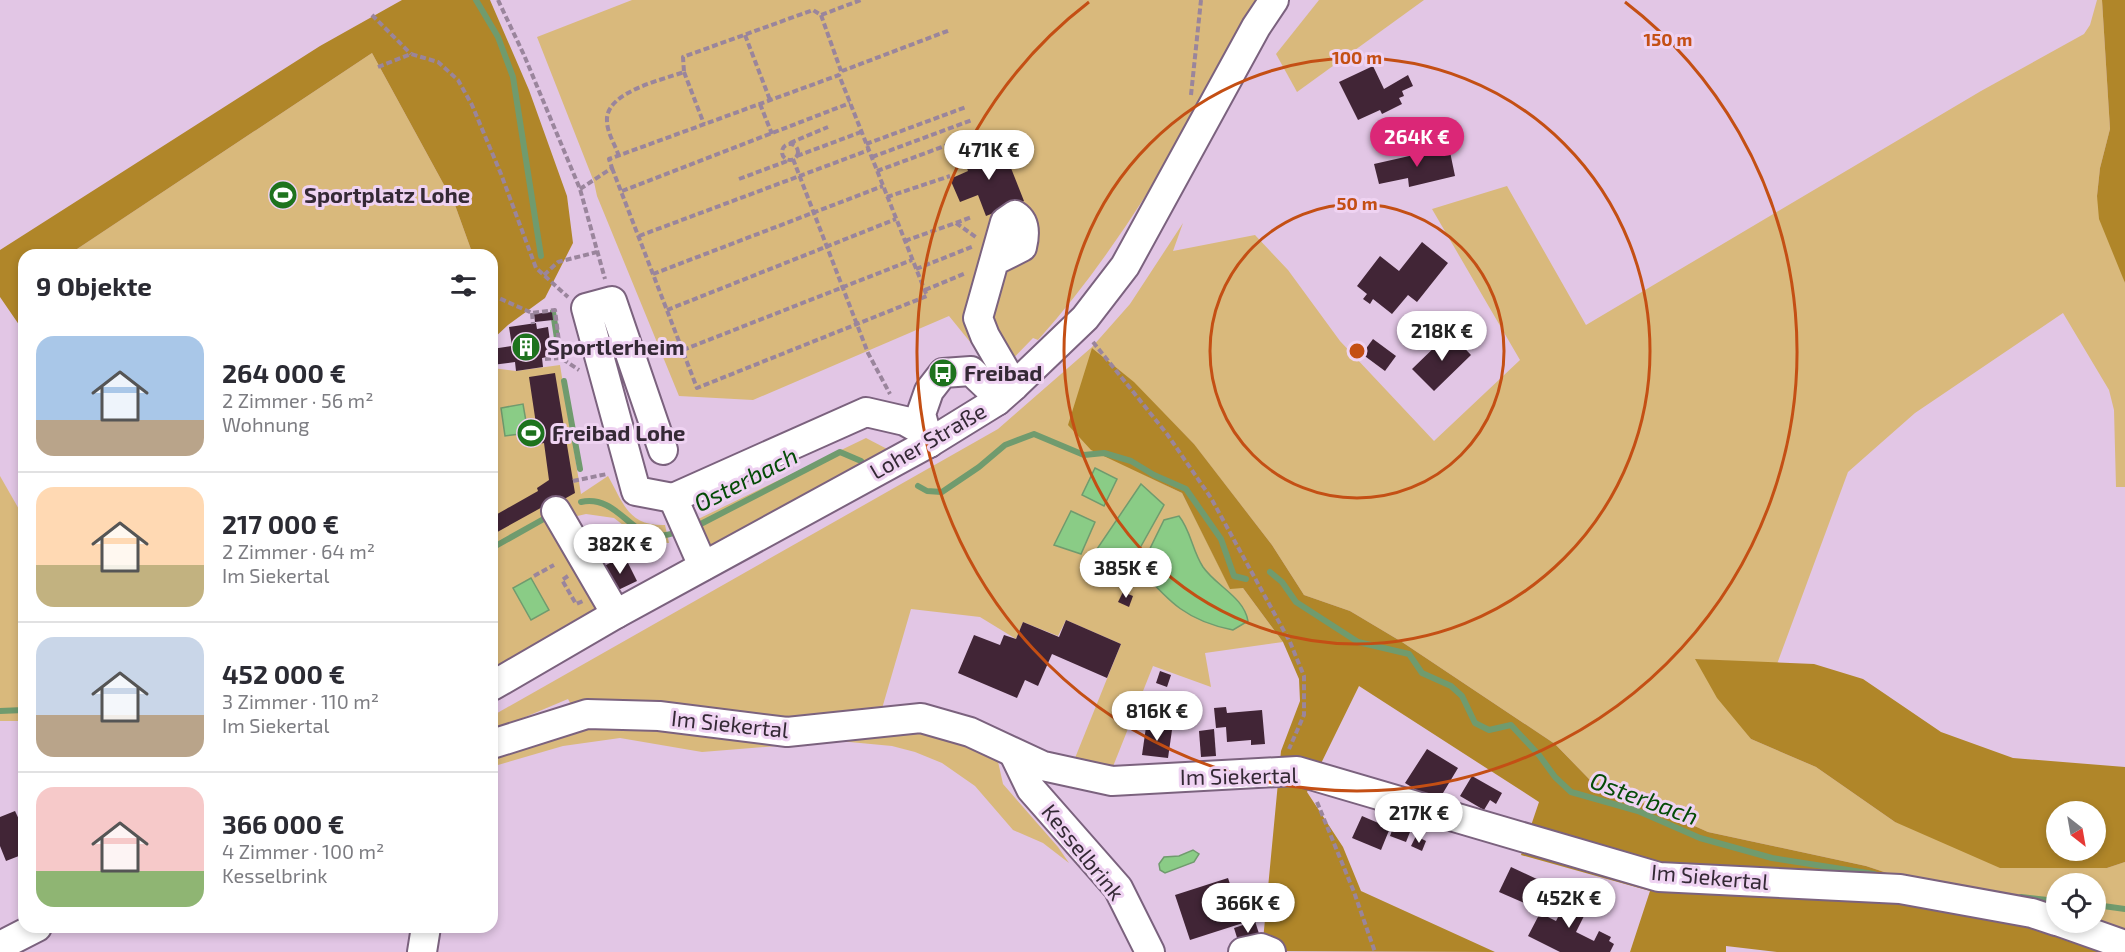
<!DOCTYPE html>
<html lang="de">
<meta charset="utf-8">
<style>
:root{--surface:#fff;--page:#f7f7f7;--text:#2b2b33;--muted:#7c7c81;--line:#e1e1e2;--accent:#db2777}
body{margin:0;font-family:"Exo 2",sans-serif;background:var(--page);color:var(--text);height:100vh;display:flex;flex-direction:column;font-size:22px;white-space:nowrap}
*{box-sizing:border-box;margin:0}
p{font-size:20px;color:var(--muted)}
.icon{flex:none;width:33px;height:33px;fill:none;stroke:currentColor;stroke-width:2;stroke-linecap:round;stroke-linejoin:round}
.map{position:relative;flex:1;overflow:hidden}
.details{position:absolute;left:18px;top:249px;width:480px;height:684px;display:flex;flex-direction:column;background:var(--surface);border-radius:18px;box-shadow:0 3px 9px #0003}
.details>*{flex:none}
.needle{width:39px;rotate:149deg}
.fabs{position:absolute;left:2046px;top:801px;display:grid;gap:12px}
.fabs a{display:grid;place-items:center;width:60px;height:60px;border-radius:50%;background:var(--surface);box-shadow:0 3px 9px #0003;font-size:30px}
.price{position:absolute;translate:-50% -51px;padding:0 14px;border-radius:21px;background:#fff;color:#222;font-size:20px;line-height:39px;filter:drop-shadow(0 2px 3px #0008)}
.price::after{content:'';position:absolute;left:50%;top:36px;width:18px;height:14px;margin-left:-9px;background:inherit;clip-path:polygon(0 0,100% 0,50% 100%)}
.price.active{background:var(--accent);color:#fff}
ul{padding:0;list-style:none}
li{display:flex;align-items:center;gap:18px;height:150px;padding:0 18px}
li+li{border-top:2px solid var(--line)}
li span{display:grid;place-items:center;flex:none;width:168px;height:120px;border-radius:18px;color:#555}
li>.icon{margin-inline-start:auto}
span .icon{width:72px;height:72px;fill:#fffc;stroke-width:1}
li b{font-size:26px}
h2{display:flex;justify-content:space-between;align-items:center;height:72px;padding:0 18px;font-size:26px}
.map>svg:first-child{display:block}
</style>
<div class="map">
<svg width="2125" height="952" viewBox="0 0 2125 952">
<rect width="100%" height="100%" fill="#e2c6e5"/>
<g fill="#d9b97c">
<path d="M632,0h631c-70,116 -134,239 -225,340l-5,-2 -36,37 -48,-59 -196,84 -74,-4 -82,-200 -3,-14 -57,-145z"/>
<polygon points="1319,0 1424,0 1297,92 1276,54"/>
<polygon points="2097,0 2102,0 2110,129 2100,168 2097,196 2125,283 2125,487 2116,487 2114,410 2109,390 2063,313 1915,413 1848,472 1777,664 1696,659 1751,739 1816,767 1895,822 2107,868 2125,862 2125,946 2096,922 2096,884 2056,884 2056,921 1983,905 1866,866 1708,832 1589,779 1555,744 1402,642 1350,611 1304,595 1272,545 1193,443 1132,381 1092,348 1141,473 1182,493 1230,588 1243,588 1283,642 1205,653 1211,687 1153,666 1112,769 1073,763 1121,644 1066,620 1058,636 1023,622 1016,639 980,617 911,609 881,712 921,725 997,757 1003,784 1058,847 1069,863 1043,843 1013,830 975,786 942,763 915,752 892,746 839,741 702,752 620,738 563,746 498,765 492,771 492,755 581,723 568,699 492,731 492,716 998,429 1092,347 1130,304 1183,223 1173,251 1255,235 1288,270 1340,341 1434,441 1520,360 1432,209 1507,186 1586,325 1981,91 2084,34 2090,25"/>
<polygon points="372,53 455,205 473,255 68,255"/>
<path d="M560,365l21,129 27,-18c16,28 20,50 57,49l4,18 -24,-1 -31,-24 -28,-4 -13,3 43,79 -124,73v-301l24,3z"/>
<polygon points="866,438 891,451 709,552 694,521"/>
<polygon points="0,476 24,518 24,721 0,721"/>
</g>
<g fill="#b08629" fill-rule="evenodd">
<polygon points="402,0 490,0 529,90 567,196 573,243 545,298 508,325 492,340 492,255 473,255 455,205 372,53 68,255 24,255 24,285 19,288 24,295 24,332 0,297 0,250 320,46"/>
<polygon points="2102,0 2125,0 2125,283 2099,219 2097,196 2100,168 2110,129"/>
<polygon points="1092,348 1134,382 1194,444 1272,545 1304,595 1350,611 1402,642 1555,744 1589,779 1708,832 1866,866 2125,952 1777,952 1726,946 1726,952 1630,952 1650,891 1521,855 1539,802 1359,686 1307,792 1343,847 1361,891 1495,952 1262,951 1281,751 1300,701 1299,679 1283,642 1243,588 1230,589 1182,493 1091,450 1068,425"/>
<path d="M1695,659l119,5 49,15 78,53 72,26 112,9v95l-18,6h-107l-105,-46 -79,-55 -65,-28 -34,-41zM2056,812h40v38h-40z"/>
</g>
<g fill="#8acc86" stroke="#709b6e" stroke-width="1.5">
<polygon points="523,404 528,433 505,436 501,408"/>
<polygon points="1095,468 1117,479 1104,506 1082,495"/>
<polygon points="1141,484 1164,505 1130,566 1120,571 1096,562 1097,549"/>
<polygon points="1071,511 1095,522 1081,554 1054,545"/>
<path d="M1179,516c12,15 13,34 24,51 13,19 41,30 45,54l-15,9c-46,-9 -64,-28 -93,-61l24,-49z"/>
<polygon points="531,578 549,610 531,620 513,588"/>
<polygon points="1193,850 1199,854 1194,862 1165,873 1160,870 1159,864 1164,857 1179,856"/>
</g>
<g fill="none" stroke-linecap="round" stroke-linejoin="round">
<g stroke="#709b6e" stroke-width="6">
<polyline points="476,0 498,37 513,77 541,256"/>
<polyline points="553,312 558,345"/>
<polyline points="564,381 580,469"/>
<polyline points="918,486 927,491 942,492 979,467 1005,445 1034,434 1084,455 1104,453 1131,461 1154,475 1186,489 1221,539 1234,576 1246,579"/>
<path d="M581,502c33,-7 48,29 71,33 10,2 19,-1 28,-4"/>
<polyline points="693,528 840,452 861,461"/>
<polyline points="492,548 549,516"/>
<polyline points="1270,572 1282,582 1296,602 1358,642 1409,654 1422,673 1451,686 1462,696 1475,723 1489,730 1511,725 1539,755 1555,777 1571,792 1638,811 1700,838 1772,858 1874,874"/>
<polyline points="0,711 24,710"/>
<polyline points="2021,897 2056,901"/>
<polyline points="2096,905 2125,909"/>
</g>
</g>
<g fill="#412536">
<polygon points="1373,66 1384,89 1408,75 1413,86 1402,91 1404,96 1399,98 1402,104 1382,114 1380,110 1358,120 1339,82"/>
<polygon points="1001,143 1024,201 986,216 978,195 960,202 950,179 968,171 963,158"/>
<polygon points="1449,147 1455,176 1409,187 1408,178 1379,184 1374,164"/>
<polygon points="1422,242 1448,263 1417,302 1408,295 1392,314 1373,299 1370,304 1363,299 1367,294 1357,286 1380,256 1399,271"/>
<polygon points="552,312 553,320 535,322 534,314"/>
<polygon points="536,323 537,329 548,327 552,356 542,358 543,367 516,371 515,362 492,365 492,349 512,346 509,327"/>
<polygon points="1452,335 1471,355 1434,391 1412,369 1443,339 1445,342"/>
<polygon points="1373,339 1396,356 1385,371 1362,354"/>
<polygon points="555,373 575,493 548,508 546,505 492,535 492,517 538,491 537,488 549,480 544,443 539,444 529,377"/>
<polygon points="618,559 622,566 628,563 637,581 616,591 604,566"/>
<polygon points="1123,592 1133,596 1129,607 1118,602"/>
<polygon points="1066,620 1121,644 1107,678 1052,654 1038,686 1025,680 1017,698 958,673 974,635 1000,645 1004,635 1016,639 1023,622 1059,637"/>
<polygon points="1160,671 1171,675 1167,687 1156,683"/>
<polygon points="1226,707 1227,713 1262,710 1265,744 1251,745 1251,740 1227,742 1226,727 1216,728 1214,708"/>
<polygon points="1146,727 1172,730 1168,758 1142,755"/>
<polygon points="1214,729 1216,756 1201,757 1199,731"/>
<polygon points="1427,749 1458,768 1443,793 1455,800 1449,810 1405,783"/>
<polygon points="1472,776 1502,793 1496,804 1490,800 1484,810 1460,796"/>
<polygon points="15,811 24,830 24,854 6,861 0,846 0,817"/>
<polygon points="1362,816 1390,828 1381,850 1352,838"/>
<polygon points="1394,825 1410,832 1406,842 1390,836"/>
<polygon points="1416,836 1426,841 1422,851 1411,846"/>
<polygon points="1511,867 1541,881 1529,905 1499,892"/>
<polygon points="1228,878 1243,923 1190,940 1175,895"/>
<polygon points="1572,890 1592,900 1576,932 1594,941 1599,931 1611,937 1609,941 1614,944 1610,952 1560,952 1528,936 1540,913 1556,921"/>
<polygon points="1255,921 1261,940 1240,947 1234,928"/>
</g>
<g fill="none" stroke-linecap="round" stroke-linejoin="round">
<g stroke="#7b627e" stroke-width="32">
<g id="minor">
<path d="M994,261l11,-39 10,-7c11,7 10,20 7,32l-28,14 -16,57 7,18 29,50"/>
<polyline points="929,443 921,414 929,391 943,373 971,371 990,389 997,401"/>
<polyline points="663,450 612,301 586,308 636,491 673,498"/>
<polyline points="556,511 616,614"/>
<polyline points="703,566 673,498 866,412 905,421 921,430 929,443"/>
<polyline points="492,686 616,614 929,443 997,401 1014,386 1085,318 1125,266 1256,27 1274,0"/>
<polyline points="492,744 587,714 659,716 787,732 921,718 970,732 1043,766 1112,781 1297,771 1659,877 1900,889 2032,913 2056,921"/>
<polyline points="1014,754 1031,789 1118,888 1150,952"/>
<polyline points="2060,922 2125,945"/>
<polyline points="0,946 37,927"/>
<polyline points="422,952 426,927"/>
<polyline points="1243,952 1261,948 1271,952"/>
</g>
</g>
<g stroke="#9a859c" stroke-width="4" stroke-dasharray="6 3" stroke-linecap="butt">
<polyline points="498,0 524,55 580,189 605,279"/>
<polyline points="372,15 411,54"/>
<polyline points="821,15 841,71"/>
<polyline points="745,35 770,100"/>
<polyline points="378,67 411,54 438,62 458,80 472,105 501,174 536,268 568,297"/>
<polyline points="684,72 704,124"/>
<polyline points="1191,95 1201,0"/>
<polyline points="760,104 772,134"/>
<polyline points="790,143 828,127"/>
<circle cx="790" cy="152" r="8"/>
<polyline points="866,144 966,107"/>
<path d="M619,156c-4,-11 -12,-24 -12,-35 -2,-29 55,-41 77,-49l-1,-15 130,-47 8,5 40,-15"/>
<polyline points="797,156 861,132"/>
<polyline points="872,157 972,120"/>
<polyline points="793,159 868,353 890,394"/>
<polyline points="612,168 697,388 927,296 839,75"/>
<polyline points="877,171 977,134"/>
<polyline points="739,179 790,160"/>
<polyline points="580,189 612,168 609,159 839,75 842,71 950,30"/>
<polyline points="622,191 850,103"/>
<polyline points="887,197 950,176"/>
<polyline points="956,223 977,238"/>
<polyline points="639,236 869,150"/>
<polyline points="905,241 972,217"/>
<polyline points="916,269 974,246"/>
<polyline points="653,274 883,186"/>
<polyline points="544,275 558,262 597,252"/>
<polyline points="925,290 966,273"/>
<polyline points="492,295 532,313 555,310 561,358"/>
<polyline points="667,310 896,219"/>
<polyline points="532,313 533,324"/>
<polyline points="1093,342 1167,434 1211,498 1290,642 1304,676 1304,715 1289,749"/>
<polyline points="683,350 912,260"/>
<polyline points="545,359 561,358 579,370"/>
<polyline points="573,481 607,474"/>
<polyline points="534,576 554,565"/>
<polyline points="568,576 562,580 576,604 583,601"/>
<polyline points="1317,802 1354,892 1375,952"/>
</g>
<use href="#minor" stroke="#fff" stroke-width="28"/>
</g>
<g fill="none" stroke="#c44f14" stroke-width="3">
<circle cx="1357" cy="351" r="147"/>
<circle cx="1357" cy="351" r="293"/>
<path d="M1625 2A440 440 0 1 1 1089 2"/>
</g>
<defs>
<g id="stadium-disc" transform="scale(1.5)"><circle r="9.5" fill="#1e731e" stroke="#efd3f2"/><path d="M0-5a6.5 5 0 1 0 0 10a6.5 5 0 1 0 0-10ZM-3.5-1.8h7v3.6h-7Z" fill="#fff"/></g>
<g id="building-disc" transform="scale(1.5)"><circle r="9.5" fill="#1e731e" stroke="#efd3f2"/><path d="M-4-6H4V6H1V3H-1V6H-4ZM-2.5-4.3h1.7v1.8h-1.7ZM.8-4.3h1.7v1.8H.8ZM-2.5-1h1.7V.8h-1.7ZM.8-1h1.7V.8H.8Z" fill="#fff"/></g>
<g id="bus-disc" transform="scale(1.5)"><circle r="9.5" fill="#1e731e" stroke="#efd3f2"/><path d="M-5-6H5V4H4V6H2V4H-2V6H-4V4H-5ZM-3.5-4V0h7V-4ZM-3.5 1.2v1.5H-2V1.2ZM2 1.2v1.5H3.5V1.2Z" fill="#fff"/></g>
</defs>
<g fill-rule="evenodd">
<use href="#stadium-disc" x="283" y="195"/>
<use href="#building-disc" x="526" y="347"/>
<use href="#bus-disc" x="943" y="373"/>
<use href="#stadium-disc" x="531" y="433"/>
</g>
<g text-anchor="middle" stroke-width="6" stroke-linejoin="round" paint-order="stroke">
<g font-size="22" font-weight="bold" fill="#342935" stroke="#efd3f2" text-anchor="start">
<text x="304" y="203">Sportplatz Lohe</text>
<text x="547" y="355">Sportlerheim</text>
<text x="964" y="381">Freibad</text>
<text x="552" y="441">Freibad Lohe</text>
</g>
<g font-size="22" fill="#342935" stroke="#efd3f2">
<text transform="translate(928 441) rotate(-30)" y="8">Loher Straße</text>
<text transform="translate(730 724) rotate(6)" y="8">Im Siekertal</text>
<text transform="translate(1239 776) rotate(-1)" y="8">Im Siekertal</text>
<text transform="translate(1083 852) rotate(51)" y="8">Kesselbrink</text>
<text transform="translate(1710 877) rotate(5)" y="8">Im Siekertal</text>
</g>
<g font-size="24" font-style="italic" fill="#044b06" stroke="#efd3f2">
<text transform="translate(746 480) rotate(-27)" y="8">Osterbach</text>
<text transform="translate(1644 799) rotate(20)" y="8">Osterbach</text>
</g>
</g>
<circle cx="1357" cy="351" r="9" fill="#c44f14" stroke="#efd3f2" stroke-width="3"/>
<g font-size="18" text-anchor="middle" font-weight="bold" fill="#c44f14" stroke="#efd3f2" stroke-width="6" stroke-linejoin="round" paint-order="stroke">
<text x="1668" y="46">150 m</text>
<text x="1357" y="64">100 m</text>
<text x="1357" y="210">50 m</text>
</g>
</svg>
<div class="fabs">
<a><svg class="needle" viewBox="-14 -14 28 28"><path d="M0-13l5 13h-10z" fill="#e53935"/><path d="M0 13l5-13h-10z" fill="#7c7c81"/></svg></a>
<a><svg class="icon" aria-label="locate" viewBox="0 0 24 24"><circle cx="12" cy="12" r="6"/><path d="M12 2v4M12 18v4M2 12h4M18 12h4"/></svg></a>
</div>
<b class="price active" style="left:1417px;top:168px">264K €</b>
<b class="price" style="left:989px;top:181px">471K €</b>
<b class="price" style="left:1442px;top:362px">218K €</b>
<b class="price" style="left:620px;top:575px">382K €</b>
<b class="price" style="left:1126px;top:599px">385K €</b>
<b class="price" style="left:1157px;top:742px">816K €</b>
<b class="price" style="left:1419px;top:844px">217K €</b>
<b class="price" style="left:1569px;top:929px">452K €</b>
<b class="price" style="left:1248px;top:934px">366K €</b>
<section class="details">
<h2>9 Objekte<svg class="icon" aria-label="filters" viewBox="0 0 24 24"><path d="M4 7h16M4 17h16"/><circle cx="9" cy="7" r="2"/><circle cx="15" cy="17" r="2"/></svg></h2>
<ul>
<li><span style="background:linear-gradient(#a9c7e8 70%,#b9a48a 0)"><svg class="icon" aria-label="home" viewBox="0 0 24 24"><path d="M3 11l9-7 9 7M6 9v11h12V9"/></svg></span><div><b>264 000 €</b><p>2 Zimmer · 56 m²</p><p>Wohnung</p></div></li>
<li><span style="background:linear-gradient(#ffd9b3 65%,#c2b280 0)"><svg class="icon" aria-label="home" viewBox="0 0 24 24"><path d="M3 11l9-7 9 7M6 9v11h12V9"/></svg></span><div><b>217 000 €</b><p>2 Zimmer · 64 m²</p><p>Im Siekertal</p></div></li>
<li><span style="background:linear-gradient(#c9d6e8 65%,#b9a48a 0)"><svg class="icon" aria-label="home" viewBox="0 0 24 24"><path d="M3 11l9-7 9 7M6 9v11h12V9"/></svg></span><div><b>452 000 €</b><p>3 Zimmer · 110 m²</p><p>Im Siekertal</p></div></li>
<li><span style="background:linear-gradient(#f6c9c9 70%,#8fb573 0)"><svg class="icon" aria-label="home" viewBox="0 0 24 24"><path d="M3 11l9-7 9 7M6 9v11h12V9"/></svg></span><div><b>366 000 €</b><p>4 Zimmer · 100 m²</p><p>Kesselbrink</p></div></li>
</ul>
</section>
</div>
